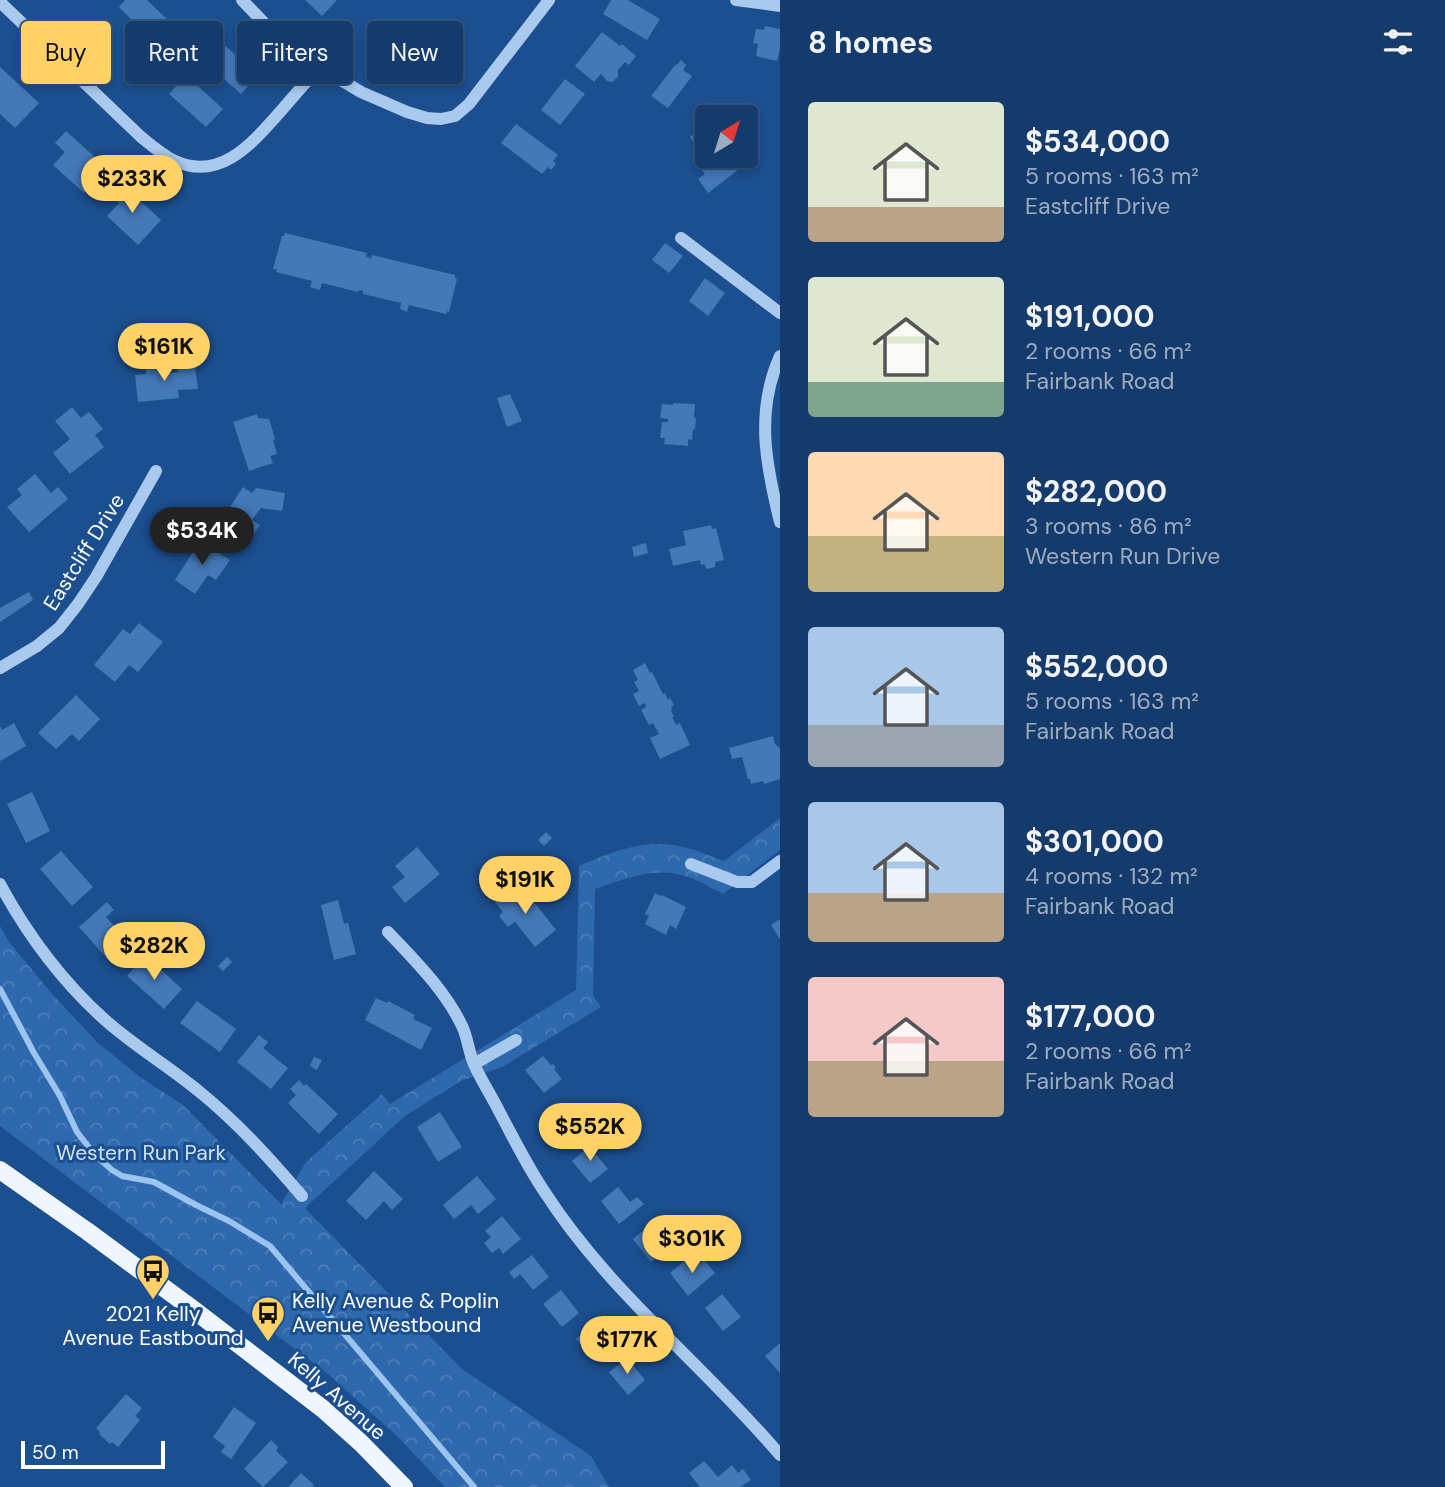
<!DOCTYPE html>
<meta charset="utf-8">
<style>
:root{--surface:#143b6b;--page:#1d4271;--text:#f1f3f6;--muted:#9dadc1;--line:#33557e;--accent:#ffd166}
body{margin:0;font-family:"DM Sans",sans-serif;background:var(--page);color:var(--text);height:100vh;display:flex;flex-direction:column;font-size:26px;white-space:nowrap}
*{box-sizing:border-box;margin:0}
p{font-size:23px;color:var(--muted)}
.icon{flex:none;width:38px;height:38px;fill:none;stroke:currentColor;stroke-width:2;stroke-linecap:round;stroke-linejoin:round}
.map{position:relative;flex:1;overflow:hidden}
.side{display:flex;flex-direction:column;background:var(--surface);width:665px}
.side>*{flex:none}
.guide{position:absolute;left:21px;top:21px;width:653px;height:63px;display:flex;gap:14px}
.needle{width:46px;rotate:38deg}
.buttons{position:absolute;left:695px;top:105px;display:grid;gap:14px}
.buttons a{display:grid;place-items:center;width:63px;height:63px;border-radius:7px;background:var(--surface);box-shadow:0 4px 10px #0003,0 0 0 2px var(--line);font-size:35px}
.scale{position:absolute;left:21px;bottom:18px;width:144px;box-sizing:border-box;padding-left:7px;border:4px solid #fff;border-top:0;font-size:19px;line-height:24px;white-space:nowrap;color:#fff;-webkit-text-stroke:5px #1b4f8f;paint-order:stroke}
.price{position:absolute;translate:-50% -60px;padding:0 16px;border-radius:24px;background:var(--accent);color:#111;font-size:23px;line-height:46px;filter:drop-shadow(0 2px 4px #0008)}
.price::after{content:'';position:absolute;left:50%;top:42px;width:21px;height:16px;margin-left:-10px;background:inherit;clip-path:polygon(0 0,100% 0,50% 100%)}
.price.current{background:#222;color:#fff}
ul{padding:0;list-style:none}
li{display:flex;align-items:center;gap:21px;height:175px;padding:0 28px}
li span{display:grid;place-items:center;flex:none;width:196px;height:140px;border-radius:7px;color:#555}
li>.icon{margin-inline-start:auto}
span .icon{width:84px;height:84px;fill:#fffc;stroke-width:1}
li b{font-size:30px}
h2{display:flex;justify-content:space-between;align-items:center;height:84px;padding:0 28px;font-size:30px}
.pill{padding:0 24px;border-radius:7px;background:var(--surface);box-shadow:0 4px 10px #0003,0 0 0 2px var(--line);font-size:24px;line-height:63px}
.pill.current{background:var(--accent);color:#111}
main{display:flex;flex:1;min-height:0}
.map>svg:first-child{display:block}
</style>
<main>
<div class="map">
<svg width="780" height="1487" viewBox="0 0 780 1487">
<defs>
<pattern id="forest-crowns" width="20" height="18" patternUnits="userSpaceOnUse" patternTransform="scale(1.75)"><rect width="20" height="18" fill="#2e69ad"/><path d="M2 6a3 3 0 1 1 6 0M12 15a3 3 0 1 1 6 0" fill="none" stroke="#4d80b9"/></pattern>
</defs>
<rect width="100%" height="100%" fill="#1b4f8f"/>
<path fill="url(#forest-crowns)" d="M780,818v32l-57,44c-13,-7 -26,-15 -41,-19 -30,-8 -58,4 -87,14l-2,106 8,12 -99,60 -41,14 -56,35 -100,92 157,161 129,87 18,31h-164l-47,-50 -70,-63 -328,-248v-200l9,16 44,53 44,47 43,35 43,28 98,99 25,-42 76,-68 8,10 186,-114 3,-124c35,-15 69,-29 108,-18 13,3 25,9 37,13z"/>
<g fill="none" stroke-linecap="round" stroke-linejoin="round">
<polyline stroke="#9cc4f0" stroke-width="6" points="0,989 34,1053 60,1096 77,1132 95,1155 112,1170 122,1176 154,1182 196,1205 229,1221 270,1246 474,1487"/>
</g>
<g fill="#4478b7">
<polygon points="125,0 147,0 172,24 155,42 147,34 140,41 128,29 134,22 119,7"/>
<polygon points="305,0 337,0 322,16"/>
<polygon points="611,0 628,0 660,19 647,40 603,14"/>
<polygon points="390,23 440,45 437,52 433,50 423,71 377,50"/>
<polygon points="765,26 780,29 780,49 777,61 756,56 758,44 753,43 756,29 764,30"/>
<polygon points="602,32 620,46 622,44 636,56 629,65 625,62 619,69 618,68 618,77 612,82 607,81 601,74 594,82 575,66"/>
<polygon points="220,41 258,75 241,94 203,60"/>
<polygon points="681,60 686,65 683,70 692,76 668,108 651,96 676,64 677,65"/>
<polygon points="0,67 39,103 15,128 0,114"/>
<polygon points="186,75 223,109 206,127 169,94"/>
<polygon points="565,79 585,94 560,125 541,110"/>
<polygon points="516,124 558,155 553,161 556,164 551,170 548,167 542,174 501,143"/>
<polygon points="66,131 107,168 84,193 53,165 65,152 55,143"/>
<polygon points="697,131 703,140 707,137 707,156 735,156 743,166 708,193 698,179 705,174 699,167 705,163 693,147 696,146 690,137"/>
<polygon points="120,182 161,220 138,245 107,216 119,203 109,194"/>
<polygon points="285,233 367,253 366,257 371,258 372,255 455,275 455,278 457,279 449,312 447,311 446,314 409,305 407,312 400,309 401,303 363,294 363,291 359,290 358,292 322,283 320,290 310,287 312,281 276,272 277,269 273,269 282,236 284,236"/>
<polygon points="665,243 683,256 669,273 652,260"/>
<polygon points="705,278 725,293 708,316 689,301"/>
<polygon points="161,363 162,374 178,372 177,369 195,367 198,389 178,390 179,398 138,402 135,375 146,374 146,364"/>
<polygon points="510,394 522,421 507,427 497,398"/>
<polygon points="673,403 695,404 694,418 696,418 695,430 693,429 692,440 688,439 688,446 664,444 665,438 660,438 662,422 668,422 668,419 660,418 662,404 673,405"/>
<polygon points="72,407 81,418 89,412 103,429 95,435 104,447 70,474 53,453 70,439 55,421"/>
<polygon points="257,414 258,418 269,419 275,439 273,440 277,454 270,456 273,463 249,471 233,422"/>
<polygon points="35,474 51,493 58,487 68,499 29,532 7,507 22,495 17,489"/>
<polygon points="243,487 252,493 256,488 285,493 282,511 261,508 252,520 260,525 244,549 215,530"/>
<polygon points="711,525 712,529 716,528 724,560 715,562 715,567 707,569 704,564 701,565 700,560 673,566 669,549 686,545 683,531"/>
<polygon points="200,541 230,560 216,580 208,575 195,594 175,580"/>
<polygon points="646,543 648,553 634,557 632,547"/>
<polygon points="29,592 33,600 0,622 0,608"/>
<polygon points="139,623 163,642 138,672 129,665 115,682 94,665 123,629 130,634"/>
<polygon points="645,663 650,673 652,672 663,694 665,693 668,700 670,698 674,705 671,707 672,710 671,711 674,717 672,717 676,725 680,723 690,745 660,759 650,738 659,734 653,723 649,725 641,710 646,707 645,703 639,706 633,694 639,691 634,682 638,680 633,670"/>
<polygon points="76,695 100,719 79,741 72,734 56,749 38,733"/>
<polygon points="14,723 26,746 0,761 0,726 2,730"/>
<polygon points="773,736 775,744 780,748 780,779 764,784 763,781 751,784 750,779 748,779 742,757 732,759 729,748"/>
<polygon points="32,792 50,831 26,843 7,804"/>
<polygon points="546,832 552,838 544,846 538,840"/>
<polygon points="417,847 440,874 405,903 392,887 405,877 395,866"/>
<polygon points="61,851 93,887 72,906 40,869"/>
<polygon points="515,887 523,897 527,893 556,930 535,947 515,922 508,927 499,916 503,912 495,902"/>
<polygon points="655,893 661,896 662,895 686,907 676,929 670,925 666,935 645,924 649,916 645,914"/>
<polygon points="338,900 344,924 348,923 356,954 334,960 321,905"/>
<polygon points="107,902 114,910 106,917 132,945 112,964 79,927"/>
<polygon points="780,919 780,939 771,925"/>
<polygon points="145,955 182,989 164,1009 127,976"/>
<polygon points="227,957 232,962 223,971 218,966"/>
<polygon points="376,998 387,1003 388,1001 415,1015 413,1019 432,1028 421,1050 365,1020"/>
<polygon points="197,1001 236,1029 220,1052 180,1023"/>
<polygon points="259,1035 268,1042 263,1048 288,1068 271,1089 237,1062"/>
<polygon points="543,1056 551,1065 553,1064 556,1068 554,1069 562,1079 544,1093 525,1070"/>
<polygon points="314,1057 322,1060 317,1070 310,1066"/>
<polygon points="299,1080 304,1086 306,1084 338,1114 319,1134 288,1103 296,1095 290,1089"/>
<polygon points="564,1103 573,1113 575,1111 578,1115 576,1117 583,1125 565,1140 547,1117"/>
<polygon points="440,1112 462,1147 438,1162 417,1127"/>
<polygon points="595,1141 600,1148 594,1152 608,1169 590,1183 572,1161"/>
<polygon points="374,1171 403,1199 392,1210 384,1201 366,1220 346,1201"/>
<polygon points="477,1176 496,1199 478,1214 471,1205 454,1219 443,1205"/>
<polygon points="618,1187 630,1202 637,1197 644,1204 619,1224 601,1201"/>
<polygon points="502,1216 521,1239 503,1254 499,1248 492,1253 484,1243 491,1237 485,1231"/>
<polygon points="651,1224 669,1248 651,1262 633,1239"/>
<polygon points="532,1255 549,1277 533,1290 520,1274 514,1279 509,1272"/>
<polygon points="688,1258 695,1267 704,1260 715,1273 688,1296 670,1273"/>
<polygon points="561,1290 579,1313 562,1327 543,1304"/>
<polygon points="722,1294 741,1317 723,1331 705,1308"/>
<polygon points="594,1324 612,1346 594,1361 576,1339"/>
<polygon points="780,1343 780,1373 765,1356"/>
<polygon points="627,1358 645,1380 628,1395 609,1372"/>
<polygon points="126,1394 142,1408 135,1416 140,1420 118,1447 112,1442 110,1444 99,1434 100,1432 96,1428"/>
<polygon points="234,1407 256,1423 231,1459 221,1452 225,1446 213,1437"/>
<polygon points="271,1440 278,1447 276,1451 288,1462 263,1487 244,1469"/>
<polygon points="704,1461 718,1477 732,1465 738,1473 743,1469 751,1480 740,1487 700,1487 689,1473"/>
<polygon points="301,1473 314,1485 312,1487 288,1487"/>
</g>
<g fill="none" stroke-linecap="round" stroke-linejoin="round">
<g stroke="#a9c9ee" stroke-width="12">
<polyline points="242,0 269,28 319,67 361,92 407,112 427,118 441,119 455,116 469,104 549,0"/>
<polyline points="736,0 780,6"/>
<path d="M0,2l140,134c11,9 22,19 35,25 46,21 78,-19 105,-49 13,-15 26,-30 39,-45"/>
<polyline points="681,238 780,313"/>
<path d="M780,356c-25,56 -14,109 0,166"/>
<polyline points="0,668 37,646 59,628 78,604 96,577 156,471"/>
<polyline points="691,864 737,882 752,882 780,861"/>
<path d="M0,884c27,50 62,97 104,135 30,27 66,48 97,74 38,31 70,67 101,103"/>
<path d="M388,932c28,30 58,59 75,96 5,12 6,25 11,36 7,16 17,31 25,47 15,28 29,57 47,83 64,99 159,172 234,261"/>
<polyline points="474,1064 516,1040"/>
</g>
<polyline stroke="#f0f6ff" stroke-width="18" points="0,1170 87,1231 194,1310 323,1409 361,1443 404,1487"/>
</g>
<defs>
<g id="bus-pin" transform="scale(1.75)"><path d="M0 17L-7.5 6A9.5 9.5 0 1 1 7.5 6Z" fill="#ffd166" stroke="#1b4f8f"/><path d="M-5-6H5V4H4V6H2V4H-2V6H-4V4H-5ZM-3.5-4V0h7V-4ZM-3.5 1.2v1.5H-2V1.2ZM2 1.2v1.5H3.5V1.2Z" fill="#111"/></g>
</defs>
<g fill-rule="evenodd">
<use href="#bus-pin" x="153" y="1271"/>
<use href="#bus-pin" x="268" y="1313"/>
</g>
<g text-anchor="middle" stroke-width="6" stroke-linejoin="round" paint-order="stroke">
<g font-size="21" fill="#fff" stroke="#1b4f8f">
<text transform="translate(84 552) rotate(-58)" y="7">Eastcliff Drive</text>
<text transform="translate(337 1396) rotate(41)" y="7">Kelly Avenue</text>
</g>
<g font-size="21" fill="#cfe3fa" stroke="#1b4f8f">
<text x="141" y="1160">Western Run Park</text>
</g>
<g font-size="21" fill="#fff" stroke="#1b4f8f" text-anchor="start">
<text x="292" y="1308">Kelly Avenue &amp; Poplin<tspan x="292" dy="24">Avenue Westbound</tspan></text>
<text x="153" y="1321" text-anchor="middle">2021 Kelly<tspan x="153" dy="24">Avenue Eastbound</tspan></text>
</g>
</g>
</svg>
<div class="buttons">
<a><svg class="needle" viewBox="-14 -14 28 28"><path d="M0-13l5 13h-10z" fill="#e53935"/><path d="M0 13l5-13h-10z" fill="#9dadc1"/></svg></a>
</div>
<div class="scale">50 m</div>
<b class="price" style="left:132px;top:215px">$233K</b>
<b class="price" style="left:164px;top:383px">$161K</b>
<b class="price current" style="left:202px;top:567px">$534K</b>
<b class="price" style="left:525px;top:916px">$191K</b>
<b class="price" style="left:154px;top:982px">$282K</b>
<b class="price" style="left:590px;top:1163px">$552K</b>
<b class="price" style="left:692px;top:1275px">$301K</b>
<b class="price" style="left:627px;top:1376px">$177K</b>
<div class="guide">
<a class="pill current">Buy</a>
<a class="pill">Rent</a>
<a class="pill">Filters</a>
<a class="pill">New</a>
</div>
</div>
<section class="side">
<h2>8 homes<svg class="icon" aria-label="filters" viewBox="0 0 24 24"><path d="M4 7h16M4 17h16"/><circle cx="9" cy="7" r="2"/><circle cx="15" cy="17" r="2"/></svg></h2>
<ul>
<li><span style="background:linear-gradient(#dfe7d0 75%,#b9a48a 0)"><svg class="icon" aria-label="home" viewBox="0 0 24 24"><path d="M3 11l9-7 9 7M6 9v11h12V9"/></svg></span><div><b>$534,000</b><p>5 rooms · 163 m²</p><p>Eastcliff Drive</p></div></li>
<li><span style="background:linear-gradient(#dfe7d0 75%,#7fa58c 0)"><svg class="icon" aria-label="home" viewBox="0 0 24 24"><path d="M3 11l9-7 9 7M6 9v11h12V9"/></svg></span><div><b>$191,000</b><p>2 rooms · 66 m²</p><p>Fairbank Road</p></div></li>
<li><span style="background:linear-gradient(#ffd9b3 60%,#c2b280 0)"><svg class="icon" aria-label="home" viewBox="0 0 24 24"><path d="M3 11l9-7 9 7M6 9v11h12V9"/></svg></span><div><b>$282,000</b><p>3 rooms · 86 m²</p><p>Western Run Drive</p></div></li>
<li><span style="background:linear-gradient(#a9c7e8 70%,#9aa5b1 0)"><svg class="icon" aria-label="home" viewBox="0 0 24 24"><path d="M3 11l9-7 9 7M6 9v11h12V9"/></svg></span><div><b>$552,000</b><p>5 rooms · 163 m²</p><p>Fairbank Road</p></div></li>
<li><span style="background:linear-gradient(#a9c7e8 65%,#b9a48a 0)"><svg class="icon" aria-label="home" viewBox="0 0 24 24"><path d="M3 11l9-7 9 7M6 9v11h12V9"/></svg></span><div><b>$301,000</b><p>4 rooms · 132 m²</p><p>Fairbank Road</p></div></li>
<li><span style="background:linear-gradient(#f6c9c9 60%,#b9a48a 0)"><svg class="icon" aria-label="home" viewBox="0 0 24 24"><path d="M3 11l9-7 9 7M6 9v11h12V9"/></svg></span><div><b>$177,000</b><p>2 rooms · 66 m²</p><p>Fairbank Road</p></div></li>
</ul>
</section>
</main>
